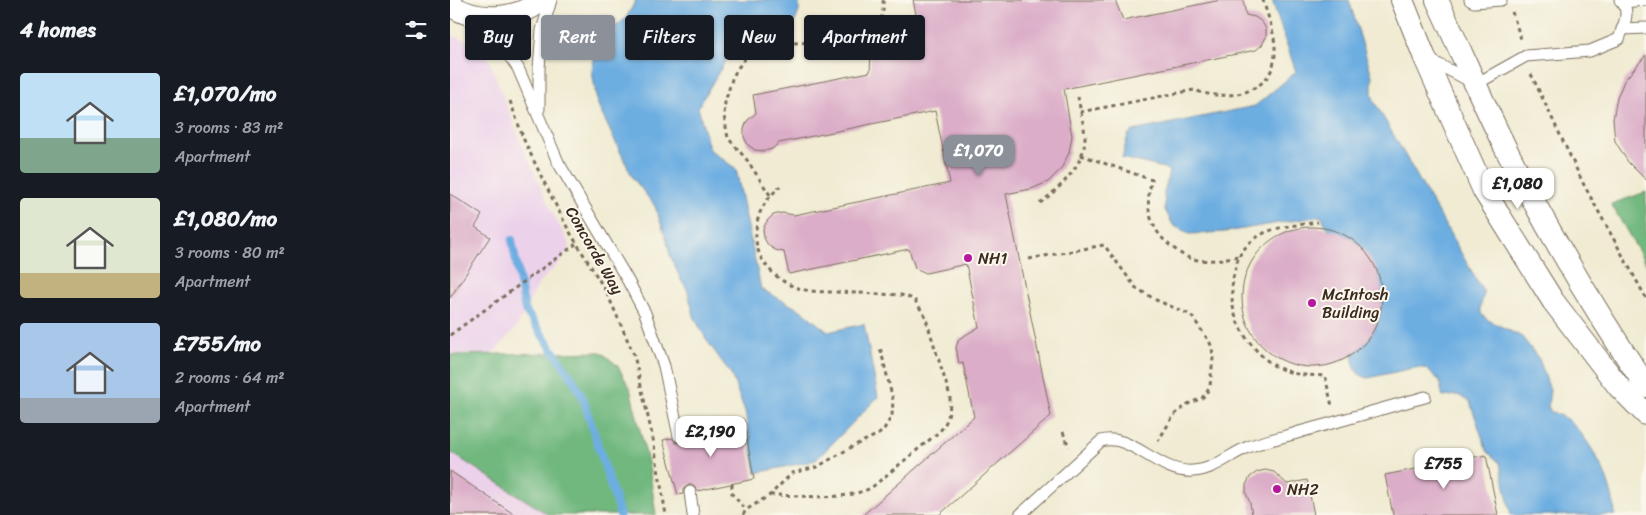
<!DOCTYPE html>
<meta charset="utf-8">
<style>
:root{--surface:#171b24;--page:#242831;--text:#f1f3f6;--muted:#9ea1a6;--accent:#8c9099}
body{margin:0;font-family:Sriracha,sans-serif;background:var(--page);color:var(--text);height:100vh;display:flex;flex-direction:column;font-size:19px;white-space:nowrap}
*{box-sizing:border-box;margin:0}
p{font-size:16px;color:var(--muted)}
.icon{flex:none;width:28px;height:28px;fill:none;stroke:currentColor;stroke-width:2;stroke-linecap:round;stroke-linejoin:round}
.map{position:relative;flex:1;overflow:hidden}
.side{display:flex;flex-direction:column;background:var(--surface);width:450px}
.side>*{flex:none}
.top-card{position:absolute;left:15px;top:15px;width:475px;height:45px;display:flex;gap:10px}
.price{position:absolute;translate:-50% -42px;padding:0 11px;border-radius:10px;background:#fff;color:#222;font-size:16px;line-height:32px;filter:drop-shadow(0 1px 2px #0008)}
.price::after{content:'';position:absolute;left:50%;top:30px;width:15px;height:11px;margin-left:-8px;background:inherit;clip-path:polygon(0 0,100% 0,50% 100%)}
.price.selected{background:var(--accent);color:#fff}
ul{padding:0;list-style:none}
li{display:flex;align-items:center;gap:15px;height:125px;padding:0 20px}
li span{display:grid;place-items:center;flex:none;width:140px;height:100px;border-radius:5px;color:#555}
li>.icon{margin-inline-start:auto}
span .icon{width:60px;height:60px;fill:#fffc;stroke-width:1}
li b{font-size:21px}
h2{display:flex;justify-content:space-between;align-items:center;height:60px;padding:0 20px;font-size:21px}
.tag{padding:0 18px;border-radius:5px;background:var(--surface);box-shadow:0 1px 4px #0004;font-size:18px;line-height:45px}
.tag.selected{background:var(--accent);color:#fff}
main{display:flex;flex:1;min-height:0}
.map>svg:first-child{display:block}
</style>
<main>
<section class="side">
<h2>4 homes<svg class="icon" aria-label="filters" viewBox="0 0 24 24"><path d="M4 7h16M4 17h16"/><circle cx="9" cy="7" r="2"/><circle cx="15" cy="17" r="2"/></svg></h2>
<ul>
<li><span style="background:linear-gradient(#bfe0f5 65%,#7fa58c 0)"><svg class="icon" aria-label="home" viewBox="0 0 24 24"><path d="M3 11l9-7 9 7M6 9v11h12V9"/></svg></span><div><b>£1,070/mo</b><p>3 rooms · 83 m²</p><p>Apartment</p></div></li>
<li><span style="background:linear-gradient(#dfe7d0 75%,#c2b280 0)"><svg class="icon" aria-label="home" viewBox="0 0 24 24"><path d="M3 11l9-7 9 7M6 9v11h12V9"/></svg></span><div><b>£1,080/mo</b><p>3 rooms · 80 m²</p><p>Apartment</p></div></li>
<li><span style="background:linear-gradient(#a9c7e8 75%,#9aa5b1 0)"><svg class="icon" aria-label="home" viewBox="0 0 24 24"><path d="M3 11l9-7 9 7M6 9v11h12V9"/></svg></span><div><b>£755/mo</b><p>2 rooms · 64 m²</p><p>Apartment</p></div></li>
</ul>
</section>
<div class="map">
<svg width="1196" height="515" viewBox="0 0 1196 515">
<rect width="100%" height="100%" fill="#fbf7ec"/>
<filter id="ink" filterUnits="userSpaceOnUse"><feTurbulence type="fractalNoise" baseFrequency=".02" numOctaves="2"/><feDisplacementMap in="SourceGraphic" scale="10" xChannelSelector="R" yChannelSelector="G"/><feConvolveMatrix kernelMatrix="1 2 1 2 8 2 1 2 1" color-interpolation-filters="sRGB"/></filter>
<filter id="wash" filterUnits="userSpaceOnUse"><feTurbulence type="fractalNoise" baseFrequency=".0096" numOctaves="4" result="noise"/><feDisplacementMap in="SourceGraphic" scale="20" xChannelSelector="R" yChannelSelector="G"/><feGaussianBlur stdDeviation="1.12" result="paint"/><feColorMatrix in="noise" values="0 0 0 0 0 0 0 0 0 0 0 0 0 0 0 0 0 1.4 0 .05"/><feComposite in="paint" operator="in"/></filter>
<g filter="url(#wash)">
<rect width="100%" height="100%" fill="#f0ebd2"/>
<g fill="#ecd1ea">
<polygon points="0,35 21,42 35,54 40,62 70,141 99,206 120,245 113,259 89,283 66,328 42,354 0,385"/>
<polygon points="0,448 100,515 0,515"/>
</g>
<g fill="#71b87f" stroke="#56714e">
<polygon points="1196,192 1196,264 1161,204"/>
<polygon points="151,352 167,365 180,388 199,467 206,515 99,515 0,452 0,355"/>
</g>
<g fill="#6daee1" stroke="#546c80">
<polygon points="186,0 349,0 349,11 345,22 292,33 248,107 259,149 286,169 311,289 352,311 378,332 414,324 428,397 366,460 306,473 295,411 281,374 258,342 245,319 237,289 231,280 220,255 217,241 205,206 183,178 151,112 147,102 142,70 145,54 156,35 176,18"/>
<path d="M822,0h77l23,76v17l2,8 110,192 -4,16 2,6 6,5 34,17 17,22 11,31 -2,15 2,6c5,3 12,4 17,8 24,20 47,65 48,96h-104l-11,-52 -13,-12 -17,-49 -12,-7 -15,2 -4,-17 -14,-12h-12l-45,10c-13,-3 -14,-11 -16,-23 5,-5 12,-10 16,-16 24,-33 14,-78 -17,-101 -7,-4 -16,-4 -22,-9 -3,-3 -6,-9 -8,-13l-96,16 -36,2 -16,-9 -8,-15 -1,-17 5,-22 -5,-3 -42,-10 6,-23 5,-4 122,-25 41,-34z"/>
</g>
<g fill="none" stroke-linecap="round" stroke-linejoin="round">
<polyline stroke="#6daee1" stroke-width="8" points="62,240 75,310 124,381 133,398 170,515"/>
</g>
<g id="blocks">
<g fill="#dbadc8">
<polygon points="463,0 665,0 673,20 771,0 793,0 796,15 805,17 812,22 816,29 816,37 812,45 806,50 614,89 622,136 619,153 611,169 598,182 581,189 556,194 601,416 489,515 413,515 524,417 513,363 509,364 506,347 509,339 529,327 516,264 476,273 465,268 459,249 339,274 334,252 325,250 318,245 314,238 313,229 317,221 323,215 332,213 344,215 500,183 485,111 329,143 322,149 314,151 305,150 298,145 294,137 294,129 297,121 306,113 303,95 420,72 421,52 429,42 470,34"/>
<polygon points="1196,55 1196,180 1178,162 1165,141 1163,119 1167,98 1174,81"/>
<polygon points="0,194 32,215 25,227 40,237 0,298"/>
<circle cx="862" cy="297" r="70"/>
<polygon points="294,421 304,479 247,491 243,485 239,485 233,489 233,494 228,495 213,440 222,438 226,443 231,443 236,439 236,434"/>
<polygon points="1036,455 1048,515 943,515 935,475"/>
<polygon points="815,470 824,472 837,484 857,480 864,515 802,515 800,503 796,493 796,485 800,477 807,472"/>
<polygon points="0,471 65,515 0,515"/>
</g>
</g>
</g>
<g filter="url(#ink)">
<use href="#blocks" fill-opacity="0" stroke="#7a6e5d" stroke-width="1"/>
<g fill="none" stroke-linecap="round" stroke-linejoin="round">
<g stroke="#7a6e5d" stroke-width="13">
<g id="lane">
<polyline points="1020,0 1024,2 1051,0"/>
<polyline points="1173,2 1196,0"/>
<polyline points="29,18 47,39 68,68 108,162 177,279 195,313 214,366 229,436"/>
<polyline points="1172,29 1196,28"/>
<path d="M978,59l48,25 50,-28 64,-5 29,-12c4,-12 13,-29 1,-39"/>
<polyline points="89,109 89,68 92,30 101,0"/>
<polyline points="240,492 243,515"/>
<path d="M570,515l81,-74c30,-9 58,33 92,30 21,-1 36,-16 55,-24 18,-7 37,-10 55,-16 41,-11 81,-23 122,-34"/>
</g>
</g>
<g stroke="#7a6e5d" stroke-width="24">
<g id="street">
<polyline points="952,0 975,58 1034,191 1103,301 1169,387 1196,414"/>
<path d="M987,0c24,51 46,104 72,155 41,80 87,157 137,231"/>
<path d="M0,5c28,18 66,16 92,-5"/>
</g>
</g>
<g stroke="#7a6e5d" stroke-width="3" stroke-dasharray="4 4" stroke-linecap="butt">
<polyline points="1062,12 1071,39"/>
<polyline points="1081,74 1134,185 1196,298"/>
<polyline points="60,101 74,140 93,180 118,229 157,293 184,355 203,439 216,515"/>
<path d="M630,112l114,-22c31,12 80,5 81,-37 1,-17 -7,-36 -12,-53"/>
<path d="M631,155l71,25c-9,28 -1,53 24,70 5,4 11,8 17,9 15,4 32,-1 46,-3 -13,37 -9,67 19,96 8,8 17,16 29,19 12,5 25,4 38,5l7,30"/>
<path d="M320,195l-23,-35 -19,-22 -4,-22 1,-14 7,-23 5,-10 8,-10 19,-12 29,-4 61,-2c21,-5 31,-20 29,-41"/>
<path d="M590,203c20,-15 46,-39 45,-67 -1,-12 -5,-26 -7,-39"/>
<path d="M789,256c19,-30 46,-29 79,-34"/>
<polyline points="579,259 654,245 686,288 706,300 741,315 759,341 762,347 763,358 760,386 757,392 752,398 738,404 724,415 708,441"/>
<polyline points="0,335 126,244"/>
<polyline points="613,432 619,447"/>
<polyline points="282,484 282,494 296,510"/>
<path d="M320,495c33,0 71,7 101,-7l68,-56c10,-11 11,-21 11,-36l-25,-80 -11,-17 -13,-4c-22,-1 -43,-2 -65,-3 -12,0 -26,0 -38,-4 -20,-6 -41,-26 -42,-49 -1,-24 7,-36 24,-53"/>
<polyline points="293,515 296,510 320,495 342,473 367,467 405,445 429,434 434,429 442,416 443,400 430,347"/>
</g>
<use href="#lane" stroke="#fff" stroke-width="11"/>
<use href="#street" stroke="#fff" stroke-width="22"/>
</g>
</g>
<g fill="#b5179e" stroke="#fbf7ec" stroke-width="2">
<circle cx="518" cy="258" r="5"/>
<circle cx="862" cy="303" r="5"/>
<circle cx="827" cy="489" r="5"/>
</g>
<g text-anchor="middle" stroke-width="4" stroke-linejoin="round" paint-order="stroke">
<g font-size="16" fill="#3b2a1e" stroke="#fbf7ec">
<text transform="translate(145 250) rotate(60)" y="6">Concorde Way</text>
</g>
<g font-size="16" fill="#3b2a1e" stroke="#fbf7ec" text-anchor="start">
<text x="528" y="264">NH1</text>
<text x="872" y="300">McIntosh<tspan x="872" dy="18">Building</tspan></text>
<text x="837" y="495">NH2</text>
</g>
</g>
</svg>
<b class="price selected" style="left:529px;top:177px">£1,070</b>
<b class="price" style="left:1068px;top:210px">£1,080</b>
<b class="price" style="left:261px;top:458px">£2,190</b>
<b class="price" style="left:994px;top:490px">£755</b>
<div class="top-card">
<a class="tag">Buy</a>
<a class="tag selected">Rent</a>
<a class="tag">Filters</a>
<a class="tag">New</a>
<a class="tag">Apartment</a>
</div>
</div>
</main>
